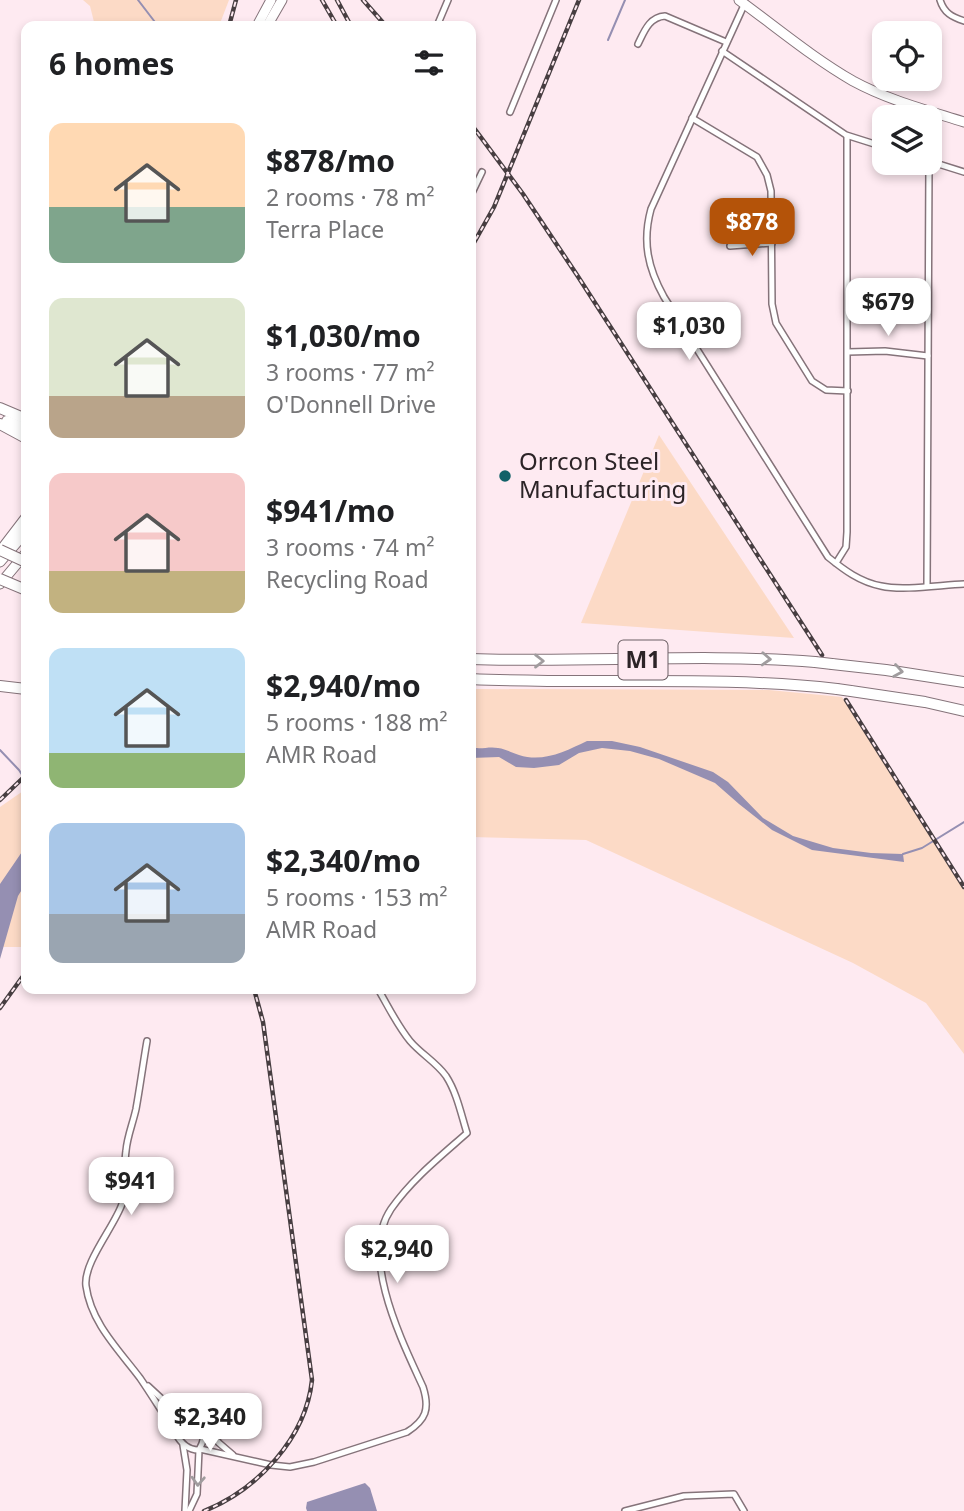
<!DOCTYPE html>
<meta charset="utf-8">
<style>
:root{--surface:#fff;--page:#f6f6f6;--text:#202124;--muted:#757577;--accent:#b45309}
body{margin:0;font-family:"Noto Sans",sans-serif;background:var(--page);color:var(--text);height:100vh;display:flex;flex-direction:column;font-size:26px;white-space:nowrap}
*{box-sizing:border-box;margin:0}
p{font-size:23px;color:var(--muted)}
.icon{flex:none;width:38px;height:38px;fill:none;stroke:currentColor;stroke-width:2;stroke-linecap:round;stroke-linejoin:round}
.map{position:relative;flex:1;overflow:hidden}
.drawer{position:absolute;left:21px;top:21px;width:455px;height:973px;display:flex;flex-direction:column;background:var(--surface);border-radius:14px;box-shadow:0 4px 10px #0003}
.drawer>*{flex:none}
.buttons{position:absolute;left:872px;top:21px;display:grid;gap:14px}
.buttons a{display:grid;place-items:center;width:70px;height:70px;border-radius:14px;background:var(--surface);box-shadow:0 4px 10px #0003;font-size:35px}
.price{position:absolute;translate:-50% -60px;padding:0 16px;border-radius:14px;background:#fff;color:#222;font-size:23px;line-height:46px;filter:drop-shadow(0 2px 4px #0008)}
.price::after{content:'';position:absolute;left:50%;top:42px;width:21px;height:16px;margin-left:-10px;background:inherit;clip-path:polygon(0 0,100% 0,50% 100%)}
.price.on{background:var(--accent);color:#fff}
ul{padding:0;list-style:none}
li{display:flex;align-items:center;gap:21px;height:175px;padding:0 28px}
li span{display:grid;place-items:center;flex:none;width:196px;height:140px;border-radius:14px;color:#555}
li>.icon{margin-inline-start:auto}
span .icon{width:84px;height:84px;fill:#fffc;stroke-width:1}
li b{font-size:30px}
h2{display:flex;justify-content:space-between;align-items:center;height:84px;padding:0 28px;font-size:30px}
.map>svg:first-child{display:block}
</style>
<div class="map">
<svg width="964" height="1511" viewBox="0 0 964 1511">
<rect width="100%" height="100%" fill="#feeaf1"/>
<g fill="#fcdac6">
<polygon points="83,0 229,0 219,26 95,26 90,6"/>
<polygon points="659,435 794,638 581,623"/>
<polygon points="471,689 769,690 842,697 964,890 964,1054 926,1003 853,963 586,840 471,837"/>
<polygon points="26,789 26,947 0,947 0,807"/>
</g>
<g fill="#958fb2">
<path d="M587,741h25l28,6 73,25 15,10 35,36 30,18 40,12 38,5 32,1 1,8 -92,-12 -40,-20 -33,-26 -24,-21 -56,-24 -29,-8 -28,-3 -23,5 -20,12 -25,3 -18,-1 -17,-10 -28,1v-11c9,3 18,-1 27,1 8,1 14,5 21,7 24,8 47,-4 68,-14z"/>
<polygon points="26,846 26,883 18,896 0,959 0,884"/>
<polygon points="365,1483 370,1488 377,1511 307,1511 306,1508 307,1502"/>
</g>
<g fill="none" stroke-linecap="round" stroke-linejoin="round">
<g stroke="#958fb2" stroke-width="2">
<polyline points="138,0 158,26"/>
<polyline points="608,40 625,0"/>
<polyline points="0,750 19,770 26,781"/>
<polyline points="903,854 922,848 964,822"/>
</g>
<g stroke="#85737a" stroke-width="8">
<g id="street">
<path d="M940,0c4,13 12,17 24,21"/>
<path d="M745,3l-94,206c-9,33 -3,59 13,88l164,260c16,13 32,25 53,29 22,5 59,-1 83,-2"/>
<polyline points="437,26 448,0"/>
<path d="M638,44c6,-12 11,-27 27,-28l61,26"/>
<polyline points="722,51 846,135 884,147"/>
<polyline points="510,112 556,0"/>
<polyline points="692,118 757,157 767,175 771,191 772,304 776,323 812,381 826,390 848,391"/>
<polyline points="929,161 964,172"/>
<polyline points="471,195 482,172"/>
<polyline points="730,246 772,243"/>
<polyline points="848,352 885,351 928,356"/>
<polyline points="836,563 846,547 847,532 847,136"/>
<polyline points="927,586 929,163"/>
<path d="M147,1041c-4,23 -7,46 -11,68 -3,14 -9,28 -10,42 -3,18 3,36 -4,53 -8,23 -39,59 -36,82 5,37 33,64 54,92 13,19 25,39 38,58"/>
<polyline points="148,1386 162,1399 183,1410"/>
<path d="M184,1410c22,1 24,24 15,40 -19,1 -36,-29 -15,-40z"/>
<polyline points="205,1427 219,1443 233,1455"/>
<polyline points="183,1445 187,1470 185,1511"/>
<path d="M200,1449l71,16 19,2 24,-5 93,-30c19,-12 23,-23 16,-45 -21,-46 -64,-131 -32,-178 21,-30 50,-53 76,-76 -6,-19 -10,-40 -21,-57 -10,-14 -25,-22 -36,-35 -13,-16 -22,-35 -32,-52"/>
<polyline points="189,1511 197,1494 199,1450"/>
<polyline points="625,1511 684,1496 734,1494 744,1511"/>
</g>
</g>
<g stroke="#85737a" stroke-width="11">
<g id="primary">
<path d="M739,0c37,27 74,58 114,81 35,19 73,29 111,41"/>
<polyline points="257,26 271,0"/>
<polyline points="267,26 282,0"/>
<polyline points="0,562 26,532"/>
<polyline points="0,584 26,553"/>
</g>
</g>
<g stroke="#85737a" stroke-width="12">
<g id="highway">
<polyline points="0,408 26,419"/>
<polyline points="7,421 26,429"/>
<polyline points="0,424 26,438"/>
<polyline points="0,552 26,518"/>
<path d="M471,659c114,4 230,-6 344,3"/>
<polyline points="832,664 886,670 964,682"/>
<path d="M471,679c122,6 245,-4 366,10"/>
<polyline points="0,686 26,689"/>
<polyline points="851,691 925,702 964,711"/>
</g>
</g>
<use href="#street" stroke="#fff" stroke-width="5"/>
<use href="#primary" stroke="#fff" stroke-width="9"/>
<use href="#highway" stroke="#fff" stroke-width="10"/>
<g stroke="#473e41" stroke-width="4.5">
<g id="rail">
<polyline points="322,0 337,26"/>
<polyline points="337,0 351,26"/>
<polyline points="363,0 386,26"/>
<polyline points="229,26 236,0"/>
<polyline points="471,124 523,194 577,275 822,655"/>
<polyline points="471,248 494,207 579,0"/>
<polyline points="846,700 964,887"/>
<polyline points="0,800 26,775"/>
<polyline points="0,1008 26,972"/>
<path d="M204,1511c53,-21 102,-73 108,-131l-49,-358 -9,-33"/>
</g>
</g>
<use href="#rail" stroke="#feeaf1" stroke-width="2" stroke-dasharray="5" stroke-linecap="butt"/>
<g stroke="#85737a" stroke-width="12" stroke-linecap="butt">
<g id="highway-bridge">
<polyline points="0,550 26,562"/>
<polyline points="0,579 26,590"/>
<polyline points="815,662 832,664"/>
<polyline points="837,689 851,691"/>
</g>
</g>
<use href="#highway-bridge" stroke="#fff" stroke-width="10"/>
</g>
<defs><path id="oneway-chevron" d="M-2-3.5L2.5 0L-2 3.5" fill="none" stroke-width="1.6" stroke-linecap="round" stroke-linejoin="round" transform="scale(1.75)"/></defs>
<g stroke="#a09c9e">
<use href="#oneway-chevron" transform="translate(766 659) rotate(3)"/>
<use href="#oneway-chevron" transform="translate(539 661)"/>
<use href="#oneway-chevron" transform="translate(898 671) rotate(9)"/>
<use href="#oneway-chevron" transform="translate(198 1481) rotate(93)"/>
</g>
<circle fill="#116168" stroke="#feeaf1" stroke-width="2.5" cx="505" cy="476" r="7"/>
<g text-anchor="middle" stroke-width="6" stroke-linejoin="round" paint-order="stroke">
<rect fill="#feeaf1" stroke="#6b5f64" stroke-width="2" x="618.5" y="640.5" width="49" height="39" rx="5"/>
<g font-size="23" font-weight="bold" fill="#2c2427">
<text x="643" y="668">M1</text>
</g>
<g font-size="24" fill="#2c2427" stroke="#feeaf1" text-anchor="start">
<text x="519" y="470">Orrcon Steel<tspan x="519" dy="28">Manufacturing</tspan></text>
</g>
</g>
</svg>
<div class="buttons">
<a><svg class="icon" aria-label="locate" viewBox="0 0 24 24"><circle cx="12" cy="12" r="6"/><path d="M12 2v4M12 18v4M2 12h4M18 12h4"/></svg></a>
<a><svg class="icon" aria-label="layers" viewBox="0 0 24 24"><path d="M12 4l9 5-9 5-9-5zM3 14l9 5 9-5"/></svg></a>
</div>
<b class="price on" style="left:752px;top:258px">$878</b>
<b class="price" style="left:888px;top:338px">$679</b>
<b class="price" style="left:689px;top:362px">$1,030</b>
<b class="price" style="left:131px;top:1217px">$941</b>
<b class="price" style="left:397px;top:1285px">$2,940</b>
<b class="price" style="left:210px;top:1453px">$2,340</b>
<section class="drawer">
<h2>6 homes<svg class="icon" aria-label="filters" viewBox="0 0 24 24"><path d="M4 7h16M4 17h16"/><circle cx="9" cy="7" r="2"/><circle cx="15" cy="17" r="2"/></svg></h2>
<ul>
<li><span style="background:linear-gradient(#ffd9b3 60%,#7fa58c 0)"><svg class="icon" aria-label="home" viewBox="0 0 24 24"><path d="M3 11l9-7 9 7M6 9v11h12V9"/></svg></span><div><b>$878/mo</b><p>2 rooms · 78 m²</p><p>Terra Place</p></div></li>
<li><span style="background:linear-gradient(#dfe7d0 70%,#b9a48a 0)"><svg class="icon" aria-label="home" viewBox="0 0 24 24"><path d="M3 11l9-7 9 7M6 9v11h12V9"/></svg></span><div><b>$1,030/mo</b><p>3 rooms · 77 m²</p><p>O'Donnell Drive</p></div></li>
<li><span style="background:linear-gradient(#f6c9c9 70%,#c2b280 0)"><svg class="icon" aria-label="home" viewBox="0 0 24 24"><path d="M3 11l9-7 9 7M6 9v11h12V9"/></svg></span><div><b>$941/mo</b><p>3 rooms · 74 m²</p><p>Recycling Road</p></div></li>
<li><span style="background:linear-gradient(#bfe0f5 75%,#8fb573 0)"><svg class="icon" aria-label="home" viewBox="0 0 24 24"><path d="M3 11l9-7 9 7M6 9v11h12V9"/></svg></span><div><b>$2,940/mo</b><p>5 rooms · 188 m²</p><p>AMR Road</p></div></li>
<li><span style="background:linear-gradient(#a9c7e8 65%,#9aa5b1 0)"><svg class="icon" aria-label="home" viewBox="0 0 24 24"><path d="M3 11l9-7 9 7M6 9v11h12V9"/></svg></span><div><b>$2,340/mo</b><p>5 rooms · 153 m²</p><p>AMR Road</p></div></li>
</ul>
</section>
</div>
